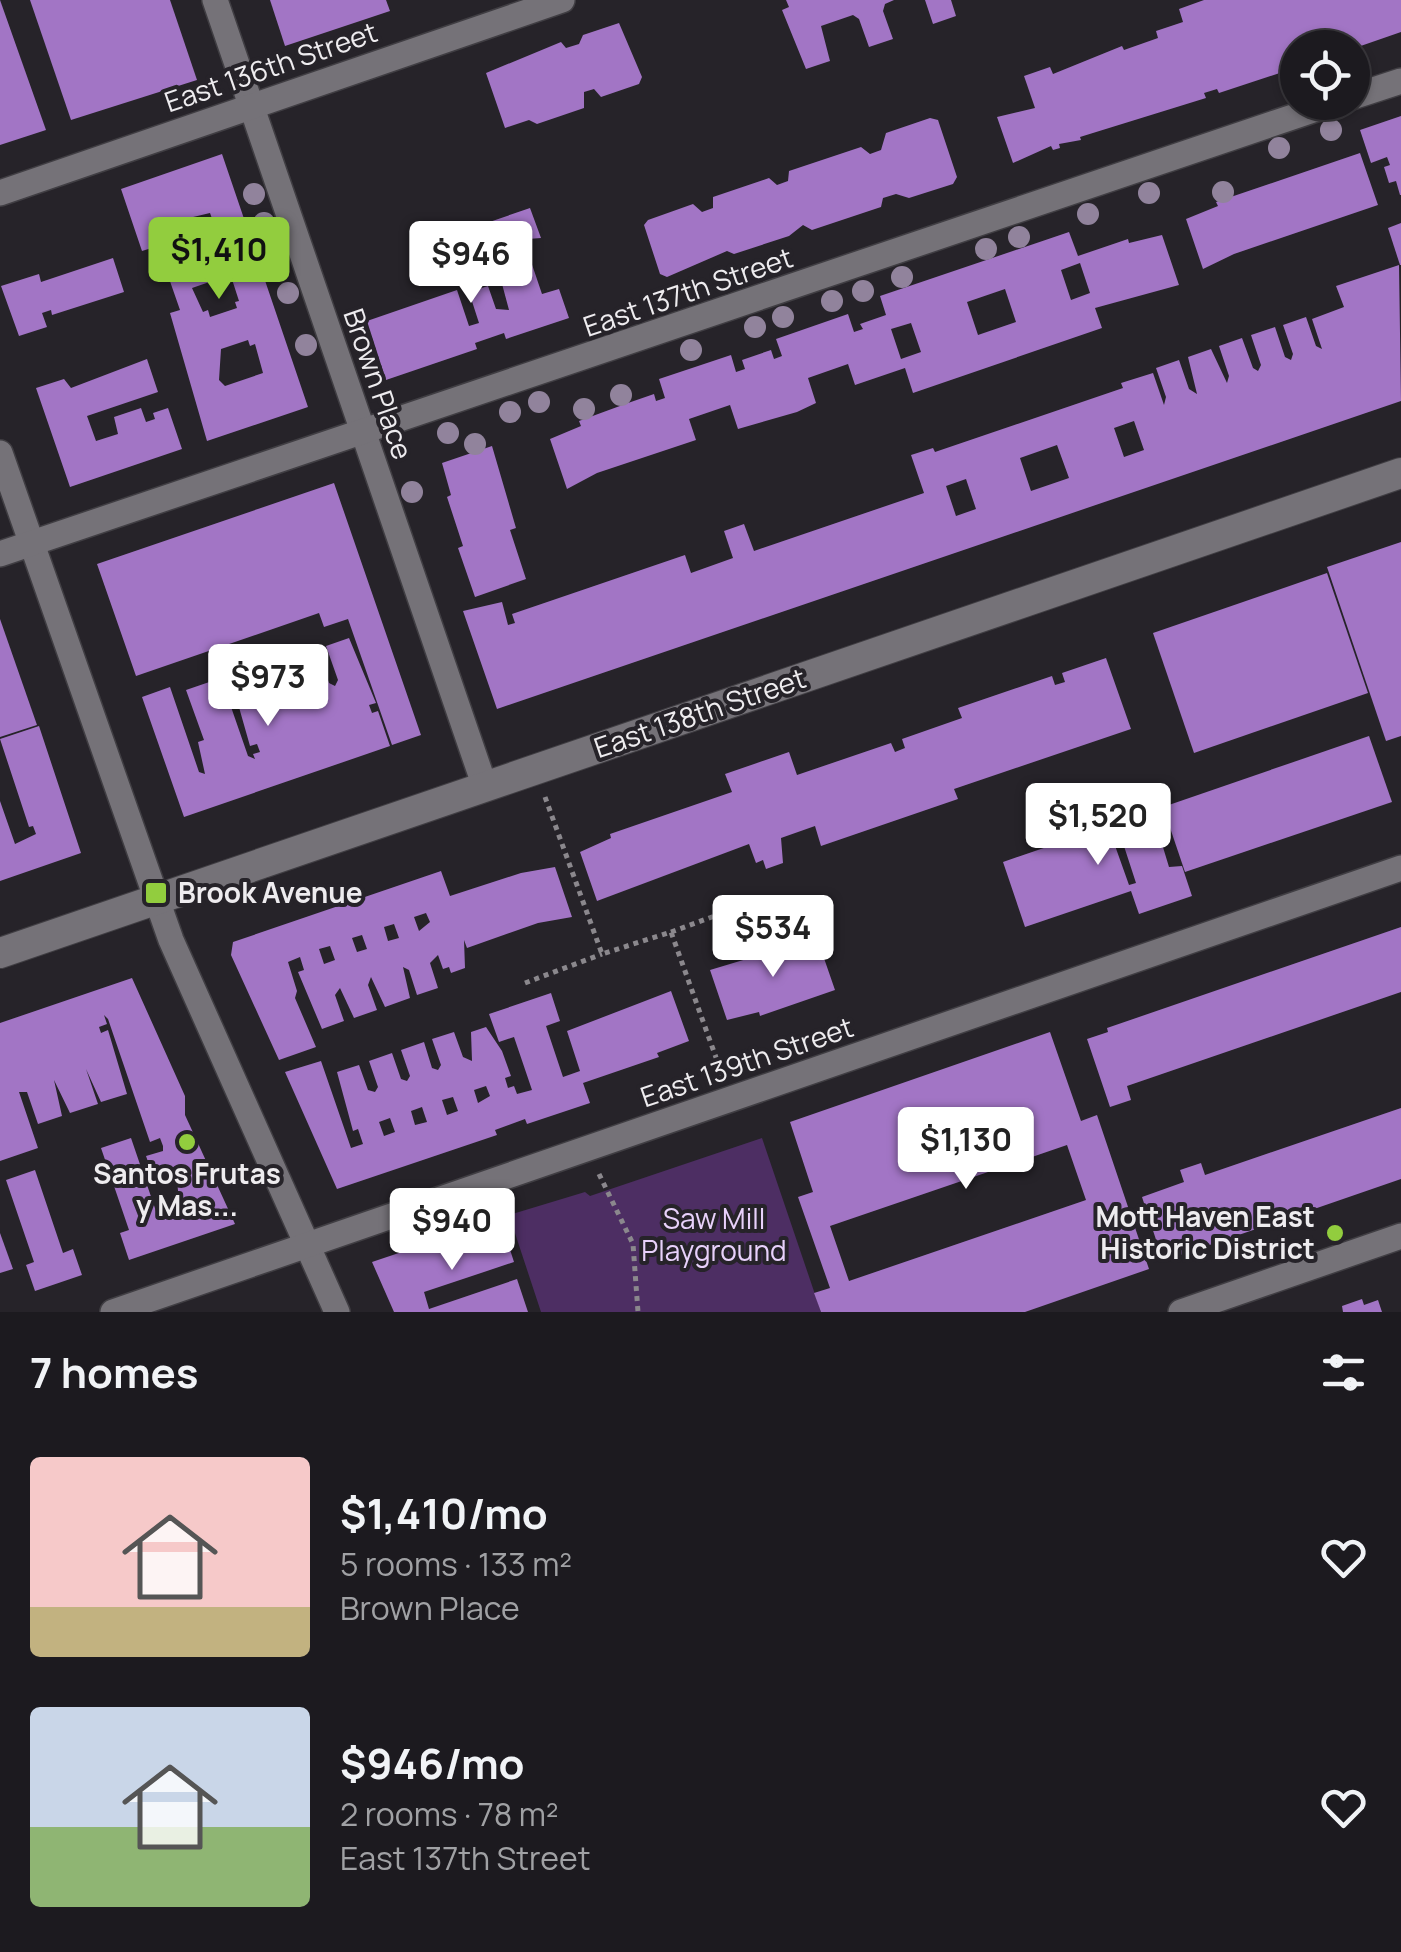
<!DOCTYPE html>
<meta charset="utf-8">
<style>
:root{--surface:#1c1a1f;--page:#252328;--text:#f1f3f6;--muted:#a0a1a4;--line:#3a383d;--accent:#92cd3e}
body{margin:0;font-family:Manrope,sans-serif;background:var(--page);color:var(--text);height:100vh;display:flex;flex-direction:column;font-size:38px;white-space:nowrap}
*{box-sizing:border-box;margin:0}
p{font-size:32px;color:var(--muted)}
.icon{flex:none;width:55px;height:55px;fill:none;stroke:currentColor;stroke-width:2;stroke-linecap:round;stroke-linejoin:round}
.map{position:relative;height:1312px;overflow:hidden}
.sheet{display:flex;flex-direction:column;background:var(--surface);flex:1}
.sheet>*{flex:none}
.fabs{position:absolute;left:1280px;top:30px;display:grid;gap:20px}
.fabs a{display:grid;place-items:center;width:90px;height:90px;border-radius:50%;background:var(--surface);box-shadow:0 2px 8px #0004,0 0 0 2px var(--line);font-size:50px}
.price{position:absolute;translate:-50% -85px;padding:0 22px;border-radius:10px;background:#fff;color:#222;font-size:32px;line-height:65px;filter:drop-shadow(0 2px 5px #0008)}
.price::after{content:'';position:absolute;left:50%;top:60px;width:30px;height:22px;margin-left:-15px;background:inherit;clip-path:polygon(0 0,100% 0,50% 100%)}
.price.active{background:var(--accent);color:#111}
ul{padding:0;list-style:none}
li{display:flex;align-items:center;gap:30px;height:250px;padding:0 30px}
li span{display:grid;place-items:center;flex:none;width:280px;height:200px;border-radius:10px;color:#555}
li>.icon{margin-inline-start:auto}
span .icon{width:120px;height:120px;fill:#fffc;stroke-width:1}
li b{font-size:42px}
h2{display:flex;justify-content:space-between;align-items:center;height:120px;padding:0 30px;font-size:42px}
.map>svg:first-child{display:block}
</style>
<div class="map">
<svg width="1401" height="1312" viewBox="0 0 1401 1312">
<rect width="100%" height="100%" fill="#262329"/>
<polygon fill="#4d2e63" points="762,1138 821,1312 541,1312 509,1215 585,1192 590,1196"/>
<g fill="#a275c5" fill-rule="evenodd">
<polygon points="0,0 46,130 0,145"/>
<polygon points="30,0 170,0 197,80 71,120"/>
<polygon points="270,0 386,0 390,11 285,46"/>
<polygon points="786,0 894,0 885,4 883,11 893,39 869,47 859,19 853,15 821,26 830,61 806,69 782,10 789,7"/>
<polygon points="925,0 951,0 956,16 933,24"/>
<polygon points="1204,0 1401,0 1401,32 1352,49 1298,48 1298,67 1219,93 1217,89 1204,93 1206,98 1080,137 1081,140 1059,144 1060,148 1053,150 1051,146 1013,163 997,117 1035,108 1024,76 1050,67 1053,74 1122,46 1124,50 1158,38 1156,31 1183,22 1179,9"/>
<polygon points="619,23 642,77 639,84 601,97 594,89 584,92 584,108 537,124 529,120 505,128 486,73 561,42 566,48 579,44 583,35"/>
<polygon points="1401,116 1401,195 1400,195 1396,181 1389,183 1384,167 1390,165 1387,157 1371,163 1360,130"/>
<polygon points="930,118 938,120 957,177 953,184 909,198 896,194 883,198 881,207 812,230 803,225 789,236 734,254 727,251 667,277 660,274 644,225 648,220 693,204 702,212 713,208 713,197 769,178 777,185 788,181 789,171 861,147 870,154 881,150 886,133"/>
<polygon points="1360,153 1378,205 1234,254 1203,269 1186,219 1218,206 1216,202"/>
<path d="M222,154l86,253 -101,34 -37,-128 10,-3 -16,-46 29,-10 6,15 17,-6 -11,-32 10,-4 -5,-14 -42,10 -1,8 7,10 -32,10 -21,-62zM228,267l11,34 -4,1 2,6 -27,9 -2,-7 -5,2 -11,-24 29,-10 -3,-8zM248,340l2,6 5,-2 8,29 -38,13 -6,-6 2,-31z"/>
<polygon points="530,208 541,238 528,239 525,244 542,294 559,289 569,318 506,339 504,333 475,343 477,349 386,380 367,321 457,290 469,326 479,323 469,292 488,286 496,309 509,310 494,254 490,250 479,259 469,229"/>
<polygon points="1401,223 1401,265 1400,265 1388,228"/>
<path d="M1069,232l9,24 50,-17 1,4 33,-8 17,50 -84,23 7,20 -189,65 -8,-25 -50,17 -7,-21 -40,14 8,25 -19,9 -59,17 -8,-24 -41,14 7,21 -99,33 -30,16 -17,-50 31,-13 -2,-5 49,-18 26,-9 2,7 9,-3 -6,-19 72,-24 5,17 9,-3 -3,-9 29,-10 3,9 8,-3 -6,-17 72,-25 6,18 9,-3 -3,-5 26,-9 -6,-19zM1080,263l10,30 -19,7 -10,-30zM1005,289l11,33 -38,13 -11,-33zM911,323l10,29 -20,7 -10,-30z"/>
<polygon points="113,258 124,292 52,315 51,310 42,313 47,327 19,336 1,286 39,274 41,282"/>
<path d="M1399,265l2,136 -904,308 -34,-98 39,-9 6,23 7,-2 -3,-9 173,-59 6,18 42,-15 -9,-27 20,-7 10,27 170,-58 -13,-38 22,-7 2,4 188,-64 -2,-5 32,-10 11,32 2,-8 -10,-29 23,-8 10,29 8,5 -9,-37 23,-8 16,34 2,-7 -10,-30 23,-8 11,30 5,3 3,-6 -10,-30 24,-8 10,30 6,3 2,-6 -10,-29 23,-8 10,29 6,3 -10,-30 32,-12 -8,-21zM1134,421l10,29 -20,7 -10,-29zM1057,445l12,33 -38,13 -11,-33zM966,479l10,30 -20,7 -10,-30z"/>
<polygon points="147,359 158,392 87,416 96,441 118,434 114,417 141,408 146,422 155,419 153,413 168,408 182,449 70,487 36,388 64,379 71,388"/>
<polygon points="492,446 516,528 510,530 526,579 475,597 458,548 463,546 447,497 451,495 442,463"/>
<polygon points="334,483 421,735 392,745 348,619 324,627 319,613 136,676 97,564"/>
<polygon points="1401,542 1401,736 1386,741 1327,567"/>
<polygon points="1327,573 1368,693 1194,753 1153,633"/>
<polygon points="0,619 37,725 0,737"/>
<polygon points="349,638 376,703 369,705 372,713 378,711 390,746 184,817 142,697 170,687 199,772 205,774 198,742 204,740 186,690 221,678 248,756 255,759 253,754 260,752 257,744 250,746 231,679 254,671 266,705 271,708 274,702 263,668 285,660 297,694 303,696 306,691 294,657 317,649 329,683 335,686 338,680 326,646"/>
<polygon points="1106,658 1131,729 954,789 958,799 821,846 815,826 781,838 783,863 766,869 763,860 756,863 749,844 597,901 580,852 611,838 610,834 732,792 725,774 789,752 797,775 891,743 895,752 905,748 902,739 962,718 958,708 1052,676 1055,685 1065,682 1062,673"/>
<polygon points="39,726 81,853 0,881 0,801 15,844 36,834 33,826 29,827 0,739"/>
<polygon points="1369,736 1392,802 1185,872 1163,807"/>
<polygon points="1145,788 1169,867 1182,866 1192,896 1139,914 1131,891 1025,927 1003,862 1108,826 1129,885 1136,883 1109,800"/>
<path d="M555,867l17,50 -34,6 -71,25 -3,-8 1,28 -14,5 -2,-6 -6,2 -5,-14 -8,8 8,25 -21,7 -8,-25 -6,-3 7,31 -25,9 -14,-30 -3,8 9,25 -23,8 -14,-30 -5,7 9,26 -22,8 -24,-57 6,-2 -4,-13 -12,5 9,29 -2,7 21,49 -37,13 -48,-105 2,-13 208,-71 9,25 71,-23zM426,913l4,9 -11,9 -5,-14zM394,924l5,14 -11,3 -4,-14zM362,935l5,14 -10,3 -5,-14zM330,946l5,14 -11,4 -5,-15z"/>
<polygon points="1401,927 1401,992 1127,1086 1131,1100 1110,1107 1087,1039 1108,1032 1107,1028"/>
<polygon points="817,938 835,990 760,1016 759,1012 727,1020 710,970"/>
<polygon points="132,978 185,1096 185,1115 235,1224 129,1260 120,1233 129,1230 101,1148 131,1138 159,1220 185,1208 188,1202 187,1198 179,1200 177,1181 171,1177 155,1182 146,1156 163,1151 163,1146 160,1138 150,1142 108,1019 104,1015 107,1024 99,1027 101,1033 108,1030 127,1094 101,1102 86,1069 98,1104 70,1113 54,1080 62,1116 38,1124 27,1092 19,1092 38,1148 0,1161 0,1023"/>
<path d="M671,991l18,50 -32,12 2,4 -76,26 7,20 -63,21 -2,-5 -30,11 2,5 -160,54 -52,-117 36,-11 30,87 12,-4 -5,-15 -5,2 -16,-59 22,-7 9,25 7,2 3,-5 -9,-26 23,-8 9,26 6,2 3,-5 -9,-26 23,-8 8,26 6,2 3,-5 -9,-26 22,-7 9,25 9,4 -1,-29 15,-5 16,24 9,25 -6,2 3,10 6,-2 3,8 15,-4 -18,-53 -15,5 -10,-28 62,-21 9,28 -14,5 17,51 17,-6 -13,-40zM486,1086l4,10 -12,7 -4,-13zM453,1097l5,14 -11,4 -5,-15zM422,1107l5,15 -12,3 -4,-14zM390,1118l5,14 -11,4 -5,-14z"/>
<path d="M1050,1032l31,89 16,-6 52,154 -124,43h-204l-7,-19 16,-5 -32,-91 15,-5 -23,-70zM1067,1145l19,55 -237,81 -19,-55z"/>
<polygon points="1401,1108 1401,1179 1163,1261 1142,1197 1184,1182 1180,1170 1201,1163 1205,1175"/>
<polygon points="35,1170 63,1253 73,1249 82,1275 35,1291 26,1265 34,1262 6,1180"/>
<polygon points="500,1219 514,1262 424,1292 429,1309 517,1279 528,1312 394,1312 372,1262"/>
<polygon points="0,1233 13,1269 0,1273"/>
<polygon points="1362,1299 1364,1305 1378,1300 1382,1312 1343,1312 1342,1306"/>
</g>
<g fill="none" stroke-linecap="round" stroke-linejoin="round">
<g stroke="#403e43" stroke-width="28">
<g id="street">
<polyline points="215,0 485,787"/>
<polyline points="1352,97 1401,81"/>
<polyline points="0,193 562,0"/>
<polyline points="0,453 171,940 337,1312"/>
<polyline points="0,554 1337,102"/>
<polyline points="113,1312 1401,868"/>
<polyline points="1181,1312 1401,1236"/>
</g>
</g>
<g stroke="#403e43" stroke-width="32">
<polyline id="secondary" points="0,953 1401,473"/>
</g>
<g stroke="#8b888d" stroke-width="5" stroke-dasharray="5 5" stroke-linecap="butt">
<polyline points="545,797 602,954 671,932 723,1077"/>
<polyline points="671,932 742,906"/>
<polyline points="525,983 602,954"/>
<polyline points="599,1174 633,1244 638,1312"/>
</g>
<use href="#street" stroke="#757278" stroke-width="25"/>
<use href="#secondary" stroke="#757278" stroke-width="30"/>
</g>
<g fill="#91839c">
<circle cx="1331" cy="130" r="11"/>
<circle cx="1279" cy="148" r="11"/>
<circle cx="1223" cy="192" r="11"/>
<circle cx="1149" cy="193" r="11"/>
<circle cx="254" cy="194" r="11"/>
<circle cx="1088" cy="214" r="11"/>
<circle cx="264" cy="223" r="11"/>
<circle cx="1019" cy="237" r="11"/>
<circle cx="986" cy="249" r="11"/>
<circle cx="902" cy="277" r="11"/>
<circle cx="863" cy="291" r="11"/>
<circle cx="288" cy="293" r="11"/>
<circle cx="832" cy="301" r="11"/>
<circle cx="783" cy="317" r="11"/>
<circle cx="755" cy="327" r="11"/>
<circle cx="306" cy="345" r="11"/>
<circle cx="691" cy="350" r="11"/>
<circle cx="621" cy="395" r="11"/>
<circle cx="539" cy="402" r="11"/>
<circle cx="584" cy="409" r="11"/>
<circle cx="510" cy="412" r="11"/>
<circle cx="448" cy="433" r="11"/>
<circle cx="475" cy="444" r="11"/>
<circle cx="412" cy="492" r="11"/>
</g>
<g fill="#92cd3e" stroke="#262329" stroke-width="4">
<rect x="144" y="881" width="24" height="24" rx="5"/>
<circle cx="187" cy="1142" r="10"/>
<circle cx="1335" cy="1233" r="10"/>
</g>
<g text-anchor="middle" stroke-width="8" stroke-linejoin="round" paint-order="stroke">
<g font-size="28" fill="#eeecef" stroke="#262329">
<text transform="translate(271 67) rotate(-19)" y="10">East 136th Street</text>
<text transform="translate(688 292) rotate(-19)" y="10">East 137th Street</text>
<text transform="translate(378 384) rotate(71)" y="10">Brown Place</text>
<text transform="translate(700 713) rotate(-19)" y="10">East 138th Street</text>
<text transform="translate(747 1062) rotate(-19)" y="10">East 139th Street</text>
</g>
<g font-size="28" font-weight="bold" fill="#eeecef" stroke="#262329" text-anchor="start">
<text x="178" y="903">Brook Avenue</text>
<text x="187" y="1184" text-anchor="middle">Santos Frutas<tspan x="187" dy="32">y Mas...</tspan></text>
<text x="1315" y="1227" text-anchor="end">Mott Haven East<tspan x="1315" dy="32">Historic District</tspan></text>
</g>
<g font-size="28" fill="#e8d1fb" stroke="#262329">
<text x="714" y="1229">Saw Mill<tspan x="714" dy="32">Playground</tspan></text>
</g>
</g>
</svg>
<div class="fabs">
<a><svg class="icon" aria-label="locate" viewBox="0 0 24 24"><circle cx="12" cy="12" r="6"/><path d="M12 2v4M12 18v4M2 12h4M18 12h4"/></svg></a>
</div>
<b class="price active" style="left:219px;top:302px">$1,410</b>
<b class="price" style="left:471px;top:306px">$946</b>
<b class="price" style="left:268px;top:729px">$973</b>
<b class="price" style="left:1098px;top:868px">$1,520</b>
<b class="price" style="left:773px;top:980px">$534</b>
<b class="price" style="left:966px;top:1192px">$1,130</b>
<b class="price" style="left:452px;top:1273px">$940</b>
</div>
<section class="sheet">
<h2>7 homes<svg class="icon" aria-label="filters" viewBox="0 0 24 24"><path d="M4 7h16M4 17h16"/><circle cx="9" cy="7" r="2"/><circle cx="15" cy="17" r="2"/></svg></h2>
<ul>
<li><span style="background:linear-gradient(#f6c9c9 75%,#c2b280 0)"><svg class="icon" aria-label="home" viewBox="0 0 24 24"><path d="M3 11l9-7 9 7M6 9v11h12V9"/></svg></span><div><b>$1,410/mo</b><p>5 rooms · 133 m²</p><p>Brown Place</p></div><svg class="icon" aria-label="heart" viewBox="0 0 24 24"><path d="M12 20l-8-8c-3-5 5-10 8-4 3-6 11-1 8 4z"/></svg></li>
<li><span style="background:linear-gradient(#c9d6e8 60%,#8fb573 0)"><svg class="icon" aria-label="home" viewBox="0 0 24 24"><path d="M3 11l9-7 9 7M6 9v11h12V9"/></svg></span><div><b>$946/mo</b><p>2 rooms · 78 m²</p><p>East 137th Street</p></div><svg class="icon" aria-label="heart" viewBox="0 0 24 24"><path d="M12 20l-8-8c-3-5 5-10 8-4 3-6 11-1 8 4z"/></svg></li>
</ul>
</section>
